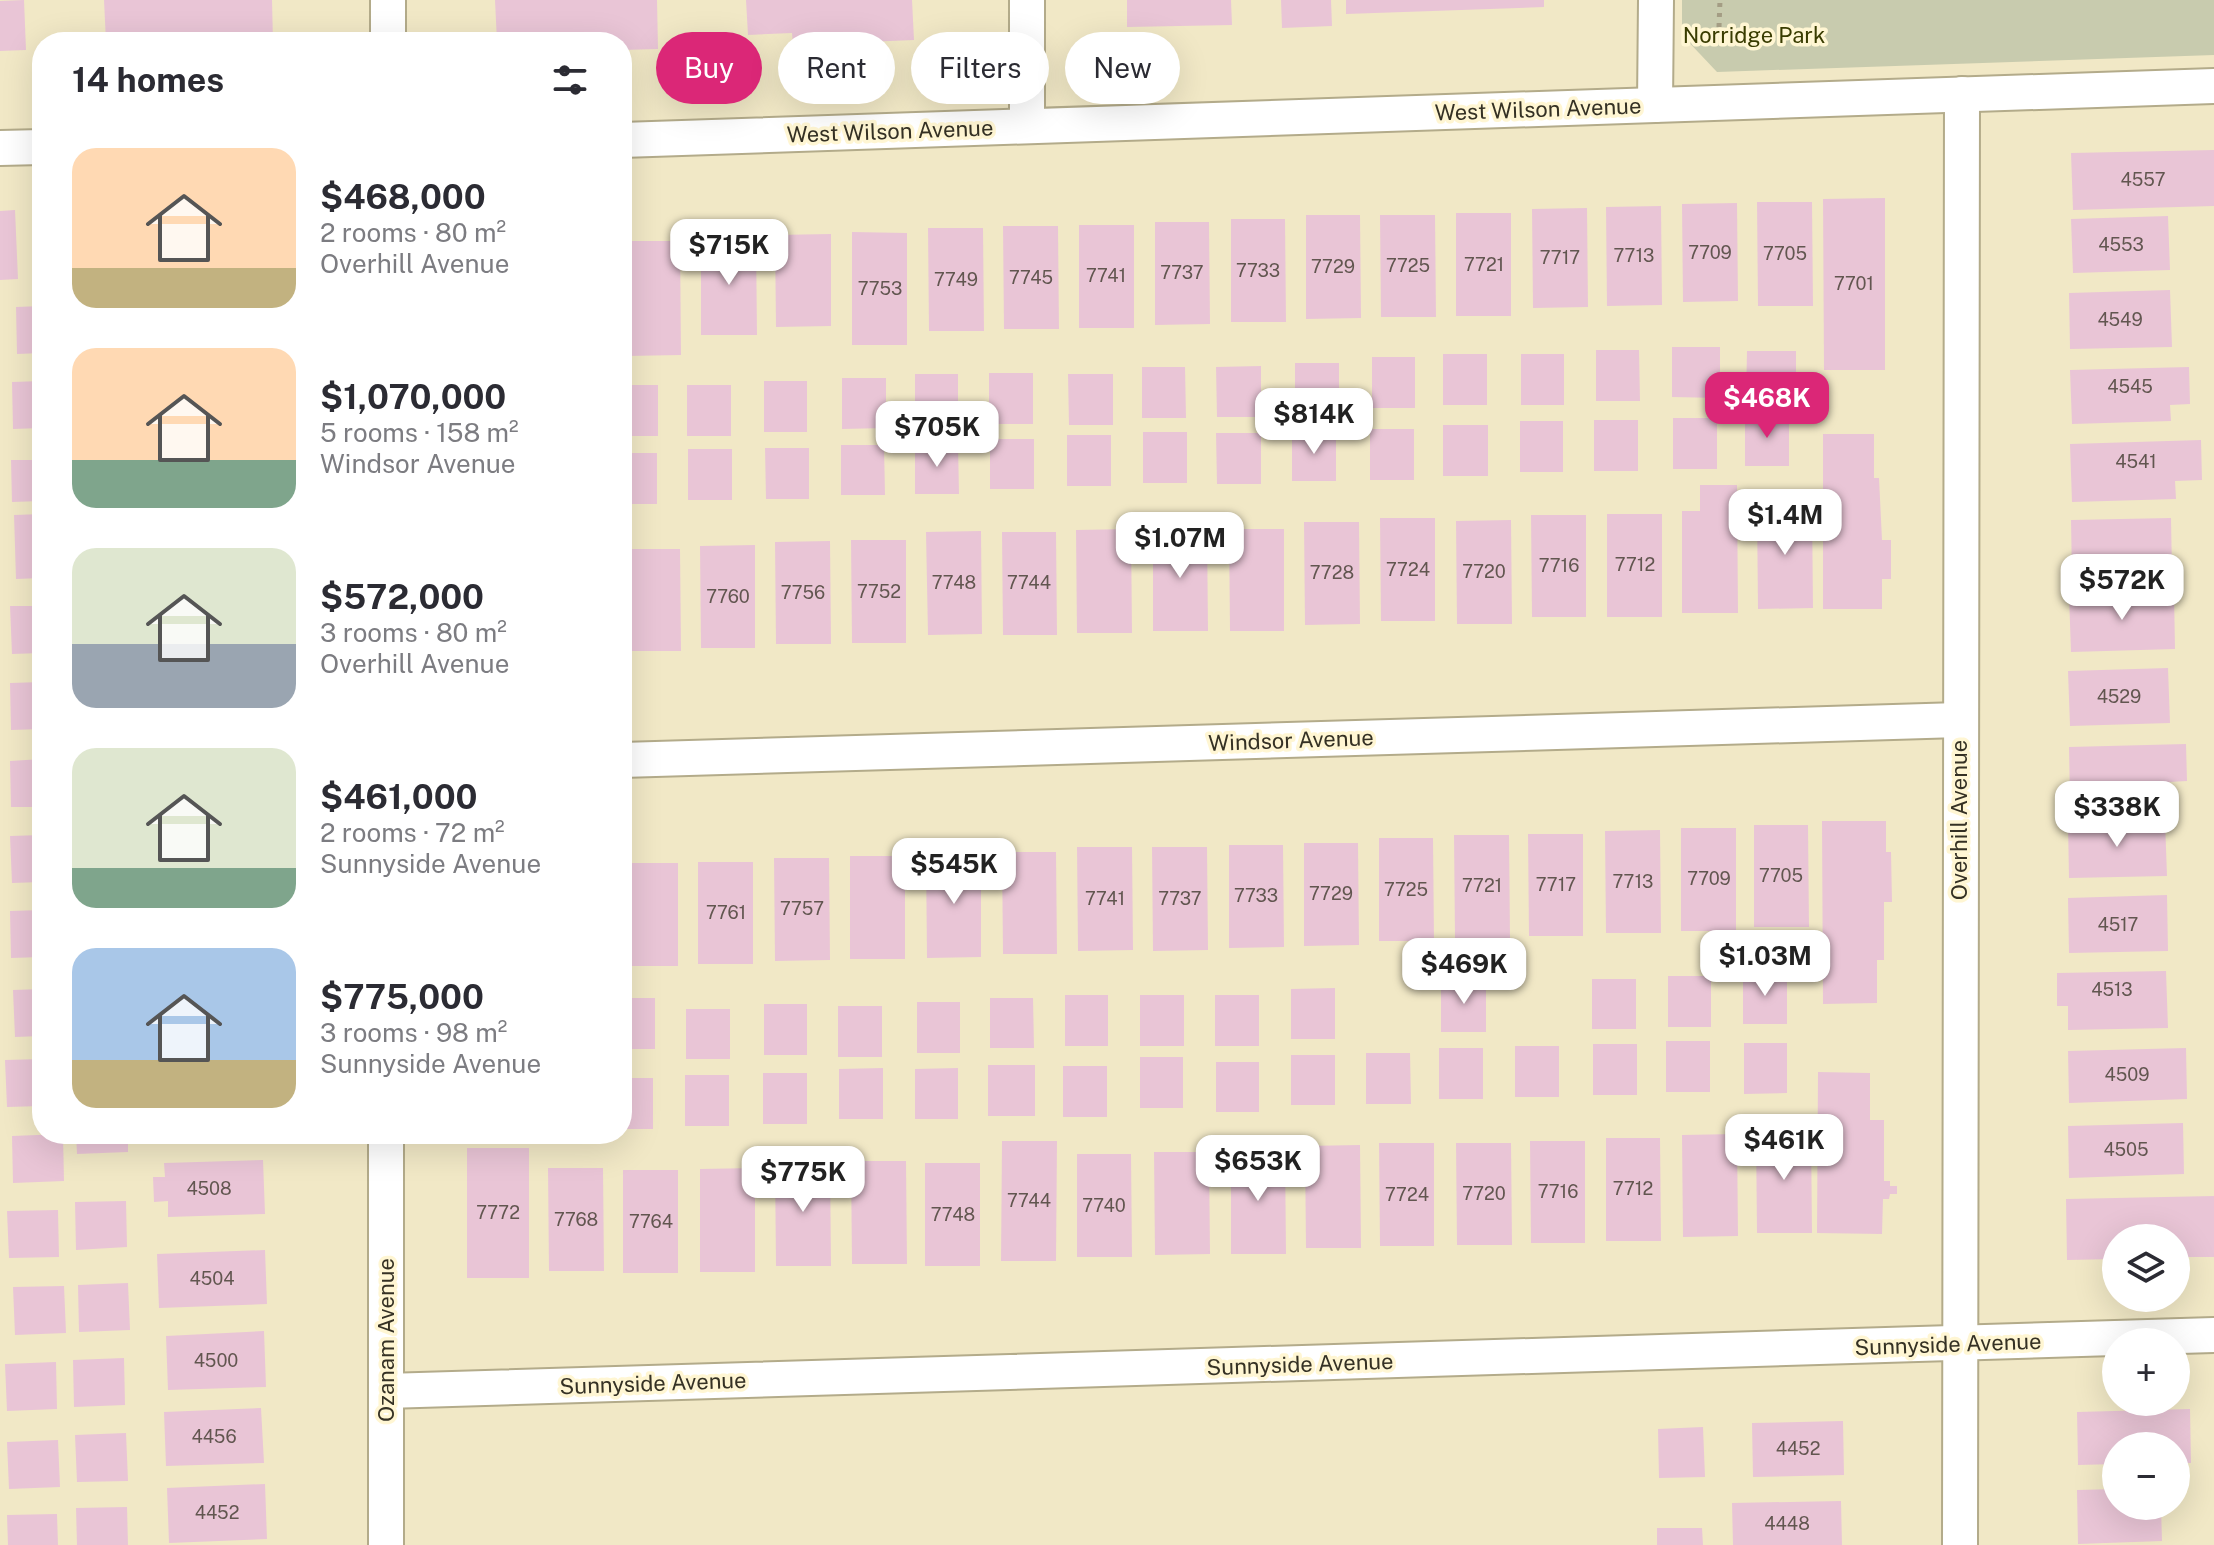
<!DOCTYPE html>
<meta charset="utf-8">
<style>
:root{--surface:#fff;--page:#f7f7f7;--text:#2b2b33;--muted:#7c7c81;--accent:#db2777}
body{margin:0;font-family:"Public Sans",sans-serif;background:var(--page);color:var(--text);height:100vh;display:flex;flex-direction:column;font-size:30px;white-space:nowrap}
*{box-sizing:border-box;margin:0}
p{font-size:26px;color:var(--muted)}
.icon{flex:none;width:44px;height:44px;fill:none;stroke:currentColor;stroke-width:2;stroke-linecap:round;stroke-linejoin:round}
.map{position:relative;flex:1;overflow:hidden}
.details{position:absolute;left:32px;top:32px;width:600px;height:1112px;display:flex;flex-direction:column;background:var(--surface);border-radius:32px;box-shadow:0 8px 32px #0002}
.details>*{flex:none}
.top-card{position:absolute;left:656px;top:32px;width:760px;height:72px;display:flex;gap:16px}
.controls{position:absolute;left:2102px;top:1224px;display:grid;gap:16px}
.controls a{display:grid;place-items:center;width:88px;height:88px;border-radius:50%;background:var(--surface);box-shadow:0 8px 32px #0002;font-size:40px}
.price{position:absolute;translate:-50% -68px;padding:0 18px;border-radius:16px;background:#fff;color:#222;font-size:26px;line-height:52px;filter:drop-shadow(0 2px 4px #0008)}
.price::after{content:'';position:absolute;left:50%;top:48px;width:24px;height:18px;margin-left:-12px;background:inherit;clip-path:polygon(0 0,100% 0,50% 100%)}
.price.active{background:var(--accent);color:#fff}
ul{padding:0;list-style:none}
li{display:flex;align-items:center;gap:24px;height:200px;padding:0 40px}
li span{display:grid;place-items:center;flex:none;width:224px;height:160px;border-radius:24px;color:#555}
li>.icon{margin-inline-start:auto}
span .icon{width:96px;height:96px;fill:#fffc;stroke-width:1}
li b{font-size:34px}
h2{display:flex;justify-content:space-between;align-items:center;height:96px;padding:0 40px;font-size:34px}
.pill{padding:0 28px;border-radius:36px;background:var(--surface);box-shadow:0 8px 32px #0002;font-size:28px;line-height:72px}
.pill.active{background:var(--accent);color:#fff}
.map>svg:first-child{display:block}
</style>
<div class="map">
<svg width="2214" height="1545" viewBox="0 0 2214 1545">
<rect width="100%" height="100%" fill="#f1e8c6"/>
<polygon fill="#c8cbae" points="1682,0 2214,0 2214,55 1717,72 1682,35"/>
<g fill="#e9c5d6">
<polygon points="24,0 26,50 0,51 0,1"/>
<polygon points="104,0 272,0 273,42 106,42"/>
<polygon points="495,0 657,0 658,49 622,50 622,42 497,42"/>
<polygon points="746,0 912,0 914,40 793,45 792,33 748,35"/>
<polygon points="1127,0 1231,0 1232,25 1127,27"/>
<polygon points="1281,0 1331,0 1332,26 1282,28"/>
<polygon points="1346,0 1544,0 1544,7 1346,14"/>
<polygon points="2214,150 2214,206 2073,210 2071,153"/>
<polygon points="1885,198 1885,370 1824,370 1823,199"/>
<polygon points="1757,202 1812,202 1813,306 1758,306"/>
<polygon points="1737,203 1738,301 1683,302 1682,204"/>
<polygon points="1661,206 1662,305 1607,306 1606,207"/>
<polygon points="1587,208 1588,307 1533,308 1532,209"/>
<polygon points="15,210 18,279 0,280 0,211"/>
<rect x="1456" y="213" width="55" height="103"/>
<polygon points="1306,215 1360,215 1361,318 1306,319"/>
<polygon points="1380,215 1435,215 1436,317 1381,317"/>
<polygon points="2168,216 2170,270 2073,273 2071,219"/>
<polygon points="1231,219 1285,219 1286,322 1231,322"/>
<polygon points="1155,222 1209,222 1210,324 1155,325"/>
<rect x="1079" y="225" width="55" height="103"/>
<polygon points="1003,226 1058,226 1059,329 1004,329"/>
<polygon points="928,228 983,228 984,331 929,331"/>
<polygon points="852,232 907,233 907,345 852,345"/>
<polygon points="831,234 831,326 776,327 775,235"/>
<polygon points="701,238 756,238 757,335 701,335"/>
<polygon points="625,241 680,241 681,355 626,356"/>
<polygon points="2170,290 2172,347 2070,349 2069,293"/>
<polygon points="42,306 42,353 17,354 16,307"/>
<polygon points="1672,347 1720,347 1720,398 1672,397"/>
<polygon points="1596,350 1639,350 1640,401 1596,401"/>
<polygon points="1747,351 1796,351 1796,399 1746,398"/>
<rect x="1443" y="354" width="44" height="51"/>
<rect x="1521" y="354" width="43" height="51"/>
<rect x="1372" y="357" width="43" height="51"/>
<rect x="1295" y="363" width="44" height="51"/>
<polygon points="1261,366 1261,417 1217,417 1216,367"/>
<polygon points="1142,367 1185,367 1186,418 1142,418"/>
<polygon points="2189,367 2190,404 2170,405 2171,421 2072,424 2070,370"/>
<rect x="989" y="373" width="44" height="51"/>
<rect x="915" y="374" width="43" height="51"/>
<polygon points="1068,374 1113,374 1113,425 1069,425"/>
<polygon points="842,378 886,378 886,428 842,429"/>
<polygon points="42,381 42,428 13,429 12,382"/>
<rect x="764" y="381" width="43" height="51"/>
<rect x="622" y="385" width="36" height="51"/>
<rect x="687" y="385" width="44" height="51"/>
<rect x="1745" y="415" width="44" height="51"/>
<rect x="1673" y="418" width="44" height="51"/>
<rect x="1594" y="420" width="44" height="51"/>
<rect x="1520" y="421" width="43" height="51"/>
<rect x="1443" y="425" width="45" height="51"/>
<rect x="1370" y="429" width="44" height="51"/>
<rect x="1292" y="430" width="44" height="51"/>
<rect x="1143" y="432" width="44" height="51"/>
<polygon points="1216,433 1261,433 1261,484 1217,484"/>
<polygon points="1823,434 1874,434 1874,478 1879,478 1882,540 1891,540 1891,579 1882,579 1882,609 1823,609"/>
<rect x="1067" y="435" width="44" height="51"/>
<rect x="990" y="439" width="44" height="50"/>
<polygon points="2201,440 2202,480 2175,481 2176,499 2072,502 2070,444"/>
<polygon points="915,444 958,444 959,494 915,494"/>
<polygon points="841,445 884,445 885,495 841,495"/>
<polygon points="765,448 809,448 809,499 766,499"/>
<rect x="688" y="449" width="44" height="51"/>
<rect x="622" y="453" width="35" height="51"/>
<polygon points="11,460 42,460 42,501 12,502"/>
<polygon points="1700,485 1737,485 1738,613 1682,613 1682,511 1700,511"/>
<polygon points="1757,506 1812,506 1813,608 1758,609"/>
<polygon points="42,514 42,578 16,579 14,515"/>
<rect x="1607" y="514" width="55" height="103"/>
<polygon points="1531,515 1586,515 1586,617 1532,617"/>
<polygon points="1380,518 1435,518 1435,621 1381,621"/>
<polygon points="2171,518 2172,573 2072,576 2071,520"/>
<polygon points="1511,520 1512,624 1457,624 1456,521"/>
<polygon points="1304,522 1359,522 1360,624 1305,625"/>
<polygon points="1153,528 1207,528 1208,631 1153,631"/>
<polygon points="1131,529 1132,633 1077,633 1076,530"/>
<polygon points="1229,529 1284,529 1284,631 1230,631"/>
<polygon points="981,531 982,634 928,635 926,532"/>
<polygon points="1002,532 1056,532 1057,635 1003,635"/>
<polygon points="851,540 906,540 906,643 852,643"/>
<polygon points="830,541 831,644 776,644 775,542"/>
<polygon points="755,545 755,648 701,648 700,546"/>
<polygon points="625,549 680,549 681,651 626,651"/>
<polygon points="2174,593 2175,649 2071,652 2069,595"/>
<polygon points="10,606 42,606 42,653 12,654"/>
<polygon points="2168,668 2170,723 2070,726 2068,671"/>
<polygon points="42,682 42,729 11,730 10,683"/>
<polygon points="2186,744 2187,781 2169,782 2169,799 2070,801 2069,747"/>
<polygon points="42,759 42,807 11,807 10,761"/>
<polygon points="2165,820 2167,876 2069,878 2068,823"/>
<polygon points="1822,821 1886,821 1886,852 1891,852 1892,902 1884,902 1884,960 1877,960 1877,1003 1823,1004"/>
<polygon points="1754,825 1808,825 1809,927 1754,927"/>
<rect x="1681" y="828" width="55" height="103"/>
<polygon points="1660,830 1661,933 1606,933 1605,831"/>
<polygon points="1528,834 1583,834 1583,936 1529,936"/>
<polygon points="42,835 42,882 12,883 10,836"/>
<polygon points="1454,835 1509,835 1510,938 1455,938"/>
<polygon points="1379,838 1433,838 1434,941 1379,941"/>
<polygon points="1304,843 1358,843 1359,945 1304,946"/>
<polygon points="1229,845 1283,845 1284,947 1229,948"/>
<polygon points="1077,847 1132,847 1133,950 1078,951"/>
<polygon points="1152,847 1207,847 1208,950 1153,951"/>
<polygon points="1002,852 1056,852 1057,954 1003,954"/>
<polygon points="926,854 981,854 981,957 927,958"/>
<rect x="850" y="856" width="55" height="103"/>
<polygon points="774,858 829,858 830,960 775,961"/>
<rect x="698" y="862" width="55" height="102"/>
<polygon points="623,863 678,863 678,966 624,966"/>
<polygon points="2167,895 2168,951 2069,953 2068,898"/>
<polygon points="42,910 42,957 11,958 10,911"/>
<polygon points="2166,971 2168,1028 2068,1030 2068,1006 2057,1006 2057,973"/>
<rect x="1743" y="973" width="44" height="51"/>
<rect x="1668" y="976" width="43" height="51"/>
<rect x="1592" y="979" width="44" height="50"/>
<rect x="1441" y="981" width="45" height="51"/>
<polygon points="1335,988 1335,1039 1291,1039 1291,989"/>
<polygon points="42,989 42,1036 15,1037 13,990"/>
<rect x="1065" y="995" width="43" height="51"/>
<rect x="1140" y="995" width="44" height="51"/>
<rect x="1215" y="995" width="44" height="51"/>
<rect x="622" y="998" width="33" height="51"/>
<polygon points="990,998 1033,998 1034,1048 990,1048"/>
<rect x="917" y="1002" width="43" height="51"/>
<rect x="764" y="1004" width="43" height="51"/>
<rect x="838" y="1006" width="44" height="51"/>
<rect x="686" y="1009" width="44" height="50"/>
<rect x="1666" y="1041" width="44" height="51"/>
<polygon points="1744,1043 1787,1043 1787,1093 1744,1094"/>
<rect x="1593" y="1044" width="44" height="51"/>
<rect x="1515" y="1046" width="44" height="51"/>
<rect x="1439" y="1048" width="44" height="51"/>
<polygon points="2186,1048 2187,1099 2069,1103 2068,1051"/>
<polygon points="1366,1053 1410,1053 1411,1104 1366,1104"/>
<rect x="1291" y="1055" width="44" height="50"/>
<rect x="1140" y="1057" width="43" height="51"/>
<polygon points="42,1059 42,1106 7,1107 5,1060"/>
<rect x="1216" y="1062" width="43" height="50"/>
<rect x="988" y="1065" width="47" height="51"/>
<rect x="1063" y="1066" width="44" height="51"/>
<polygon points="883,1068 883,1119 839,1119 839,1069"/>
<polygon points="958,1068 958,1119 915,1119 915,1069"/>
<polygon points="1818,1072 1870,1073 1870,1120 1884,1120 1884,1181 1890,1181 1890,1186 1897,1186 1897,1194 1890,1194 1889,1199 1883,1199 1882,1234 1817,1233"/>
<rect x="763" y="1073" width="44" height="51"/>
<rect x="685" y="1075" width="44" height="51"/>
<rect x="622" y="1078" width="31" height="51"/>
<polygon points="2183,1123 2184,1174 2069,1178 2068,1126"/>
<polygon points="1756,1130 1811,1130 1812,1233 1757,1233"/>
<polygon points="63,1134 64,1181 13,1183 12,1136"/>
<polygon points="76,1134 128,1134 128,1152 77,1154"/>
<polygon points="1737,1134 1738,1236 1683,1237 1682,1135"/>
<polygon points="1606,1138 1660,1138 1661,1241 1606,1241"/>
<polygon points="1002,1141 1057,1141 1056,1261 1001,1261"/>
<polygon points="1530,1141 1585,1141 1585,1243 1531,1243"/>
<polygon points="1379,1143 1434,1143 1434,1246 1380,1246"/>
<polygon points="1456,1143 1511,1143 1512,1245 1457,1245"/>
<polygon points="1360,1145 1361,1248 1306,1248 1305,1146"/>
<rect x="467" y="1148" width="62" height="130"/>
<polygon points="1231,1151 1285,1151 1286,1254 1231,1254"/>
<polygon points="1154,1152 1209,1152 1210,1254 1155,1255"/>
<polygon points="1077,1154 1131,1154 1132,1257 1077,1257"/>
<polygon points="263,1160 265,1214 168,1217 168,1201 154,1202 153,1177 165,1177 164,1163"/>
<polygon points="851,1161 906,1161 907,1264 852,1264"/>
<polygon points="775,1163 830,1163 831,1266 776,1266"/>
<rect x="925" y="1163" width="55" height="103"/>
<polygon points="548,1168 603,1168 604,1271 549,1271"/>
<polygon points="755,1168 755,1272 700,1272 700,1169"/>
<rect x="623" y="1170" width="55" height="103"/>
<polygon points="2214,1196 2214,1257 2176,1257 2176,1238 2116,1238 2116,1259 2067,1260 2066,1199"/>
<polygon points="126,1201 127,1247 76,1250 75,1202"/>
<polygon points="58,1210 59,1257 9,1258 7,1211"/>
<polygon points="265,1250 267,1304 159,1308 157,1254"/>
<polygon points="128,1283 130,1330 79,1332 78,1285"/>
<polygon points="64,1286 66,1333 15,1335 13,1287"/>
<polygon points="264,1331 266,1387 168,1390 166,1336"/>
<polygon points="124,1358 125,1405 74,1407 73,1360"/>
<polygon points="56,1362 57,1409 7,1411 5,1364"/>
<polygon points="261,1408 264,1463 166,1466 164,1412"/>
<polygon points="2190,1409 2191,1463 2176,1463 2176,1446 2116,1446 2116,1464 2078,1465 2077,1412"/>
<polygon points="1843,1421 1844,1475 1753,1477 1752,1423"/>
<polygon points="1703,1427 1705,1477 1659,1478 1658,1429"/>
<polygon points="126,1433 128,1481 77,1482 75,1435"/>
<polygon points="58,1440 60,1487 9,1489 7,1442"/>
<polygon points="265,1484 267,1539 169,1543 167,1488"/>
<polygon points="2116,1489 2116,1506 2161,1506 2162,1541 2078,1544 2077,1490"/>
<polygon points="1841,1501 1842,1545 1733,1545 1732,1503"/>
<polygon points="127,1507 128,1545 77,1545 76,1508"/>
<polygon points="57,1514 58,1545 8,1545 7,1515"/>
<polygon points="1657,1528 1702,1528 1703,1545 1657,1545"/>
</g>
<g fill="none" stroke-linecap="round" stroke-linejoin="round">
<g stroke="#b3ab8a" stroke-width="38">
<g id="street">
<polyline points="1027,0 1027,126"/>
<polyline points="388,42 388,0"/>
<polyline points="1655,105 1656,0"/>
<polyline points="622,140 2214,86"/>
<polyline points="0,148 42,147"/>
<polyline points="622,760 1959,720"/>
<polyline points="386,1134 386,1545"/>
<polyline points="386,1391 2214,1335"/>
<polyline points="1960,1545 1962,94"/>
</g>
</g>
<polyline stroke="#a49d84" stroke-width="5" stroke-dasharray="4 6" stroke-linecap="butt" points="1719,27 1720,0"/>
<use href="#street" stroke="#fff" stroke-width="34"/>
</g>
<g text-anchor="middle" stroke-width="7" stroke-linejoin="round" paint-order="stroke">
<g font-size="18" fill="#625650">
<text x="2143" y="186">4557</text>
<text x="2121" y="251">4553</text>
<text x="1710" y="259">7709</text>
<text x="1785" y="260">7705</text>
<text x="1634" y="262">7713</text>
<text x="1560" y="264">7717</text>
<text x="1484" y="271">7721</text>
<text x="1408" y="272">7725</text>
<text x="1333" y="273">7729</text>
<text x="1258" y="277">7733</text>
<text x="1182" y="279">7737</text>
<text x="1106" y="282">7741</text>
<text x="1031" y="284">7745</text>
<text x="956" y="286">7749</text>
<text x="1854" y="290">7701</text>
<text x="880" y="295">7753</text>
<text x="2120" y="326">4549</text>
<text x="2130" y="393">4545</text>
<text x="2136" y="468">4541</text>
<text x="1635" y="571">7712</text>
<text x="1559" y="572">7716</text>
<text x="1408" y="576">7724</text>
<text x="1484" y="578">7720</text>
<text x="1332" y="579">7728</text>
<text x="954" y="589">7748</text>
<text x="1029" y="589">7744</text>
<text x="879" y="598">7752</text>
<text x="803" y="599">7756</text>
<text x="728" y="603">7760</text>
<text x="2119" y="703">4529</text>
<text x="1781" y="882">7705</text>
<text x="1709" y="885">7709</text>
<text x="1633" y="888">7713</text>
<text x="1556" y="891">7717</text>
<text x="1482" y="892">7721</text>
<text x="1406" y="896">7725</text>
<text x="1331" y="900">7729</text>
<text x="1256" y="902">7733</text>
<text x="1105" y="905">7741</text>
<text x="1180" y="905">7737</text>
<text x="802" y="915">7757</text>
<text x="726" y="919">7761</text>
<text x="2118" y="931">4517</text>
<text x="2112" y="996">4513</text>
<text x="2127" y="1081">4509</text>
<text x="2126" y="1156">4505</text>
<text x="209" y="1195">4508</text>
<text x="1633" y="1195">7712</text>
<text x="1558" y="1198">7716</text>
<text x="1484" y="1200">7720</text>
<text x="1407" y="1201">7724</text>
<text x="1029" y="1207">7744</text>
<text x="1104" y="1212">7740</text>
<text x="498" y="1219">7772</text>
<text x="953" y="1221">7748</text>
<text x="576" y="1226">7768</text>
<text x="651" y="1228">7764</text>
<text x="212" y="1285">4504</text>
<text x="216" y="1367">4500</text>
<text x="214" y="1443">4456</text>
<text x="1798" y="1455">4452</text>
<text x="217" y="1519">4452</text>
<text x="1787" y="1530">4448</text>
</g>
<g font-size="22" fill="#393c01" stroke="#fff6d3">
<text x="1754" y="43">Norridge Park</text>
</g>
<g font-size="22" fill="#353124" stroke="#fff6d3">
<text transform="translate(1538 109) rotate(-2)" y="8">West Wilson Avenue</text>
<text transform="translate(890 131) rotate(-2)" y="8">West Wilson Avenue</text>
<text transform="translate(1291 740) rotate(-2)" y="8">Windsor Avenue</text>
<text transform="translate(1959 820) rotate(-90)" y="8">Overhill Avenue</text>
<text transform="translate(386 1340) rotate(-90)" y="8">Ozanam Avenue</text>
<text transform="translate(1948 1344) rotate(-2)" y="8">Sunnyside Avenue</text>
<text transform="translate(1300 1364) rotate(-2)" y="8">Sunnyside Avenue</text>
<text transform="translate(653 1383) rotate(-2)" y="8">Sunnyside Avenue</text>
</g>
</g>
</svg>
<div class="controls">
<a><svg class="icon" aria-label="layers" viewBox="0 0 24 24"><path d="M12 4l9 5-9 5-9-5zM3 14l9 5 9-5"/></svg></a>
<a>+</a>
<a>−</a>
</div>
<b class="price" style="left:729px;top:287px">$715K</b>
<b class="price active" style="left:1767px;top:440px">$468K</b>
<b class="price" style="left:1314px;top:456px">$814K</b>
<b class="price" style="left:937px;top:469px">$705K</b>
<b class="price" style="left:1785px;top:557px">$1.4M</b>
<b class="price" style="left:1180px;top:580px">$1.07M</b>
<b class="price" style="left:2122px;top:622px">$572K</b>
<b class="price" style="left:2117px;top:849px">$338K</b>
<b class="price" style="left:954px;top:906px">$545K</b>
<b class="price" style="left:1765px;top:998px">$1.03M</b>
<b class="price" style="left:1464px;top:1006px">$469K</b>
<b class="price" style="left:1784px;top:1182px">$461K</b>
<b class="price" style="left:1258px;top:1203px">$653K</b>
<b class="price" style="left:803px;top:1214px">$775K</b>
<div class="top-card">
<a class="pill active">Buy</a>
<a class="pill">Rent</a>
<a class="pill">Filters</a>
<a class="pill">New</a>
</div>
<section class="details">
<h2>14 homes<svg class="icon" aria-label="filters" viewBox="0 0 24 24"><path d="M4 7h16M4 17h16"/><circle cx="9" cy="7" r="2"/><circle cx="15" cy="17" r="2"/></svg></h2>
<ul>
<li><span style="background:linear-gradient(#ffd9b3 75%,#c2b280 0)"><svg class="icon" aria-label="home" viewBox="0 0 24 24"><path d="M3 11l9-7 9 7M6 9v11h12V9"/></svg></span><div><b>$468,000</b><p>2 rooms · 80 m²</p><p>Overhill Avenue</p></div></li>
<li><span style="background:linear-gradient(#ffd9b3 70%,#7fa58c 0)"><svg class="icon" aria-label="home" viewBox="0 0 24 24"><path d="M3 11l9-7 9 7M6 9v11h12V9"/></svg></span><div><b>$1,070,000</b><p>5 rooms · 158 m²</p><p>Windsor Avenue</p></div></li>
<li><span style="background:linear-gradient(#dfe7d0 60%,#9aa5b1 0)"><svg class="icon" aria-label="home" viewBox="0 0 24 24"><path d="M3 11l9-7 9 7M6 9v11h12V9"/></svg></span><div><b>$572,000</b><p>3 rooms · 80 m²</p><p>Overhill Avenue</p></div></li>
<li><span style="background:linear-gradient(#dfe7d0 75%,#7fa58c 0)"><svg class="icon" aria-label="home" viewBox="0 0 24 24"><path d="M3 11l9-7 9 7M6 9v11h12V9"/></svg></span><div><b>$461,000</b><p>2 rooms · 72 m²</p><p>Sunnyside Avenue</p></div></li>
<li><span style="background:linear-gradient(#a9c7e8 70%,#c2b280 0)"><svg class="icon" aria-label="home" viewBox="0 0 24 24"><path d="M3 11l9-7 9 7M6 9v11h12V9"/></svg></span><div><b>$775,000</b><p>3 rooms · 98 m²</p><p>Sunnyside Avenue</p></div></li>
</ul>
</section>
</div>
